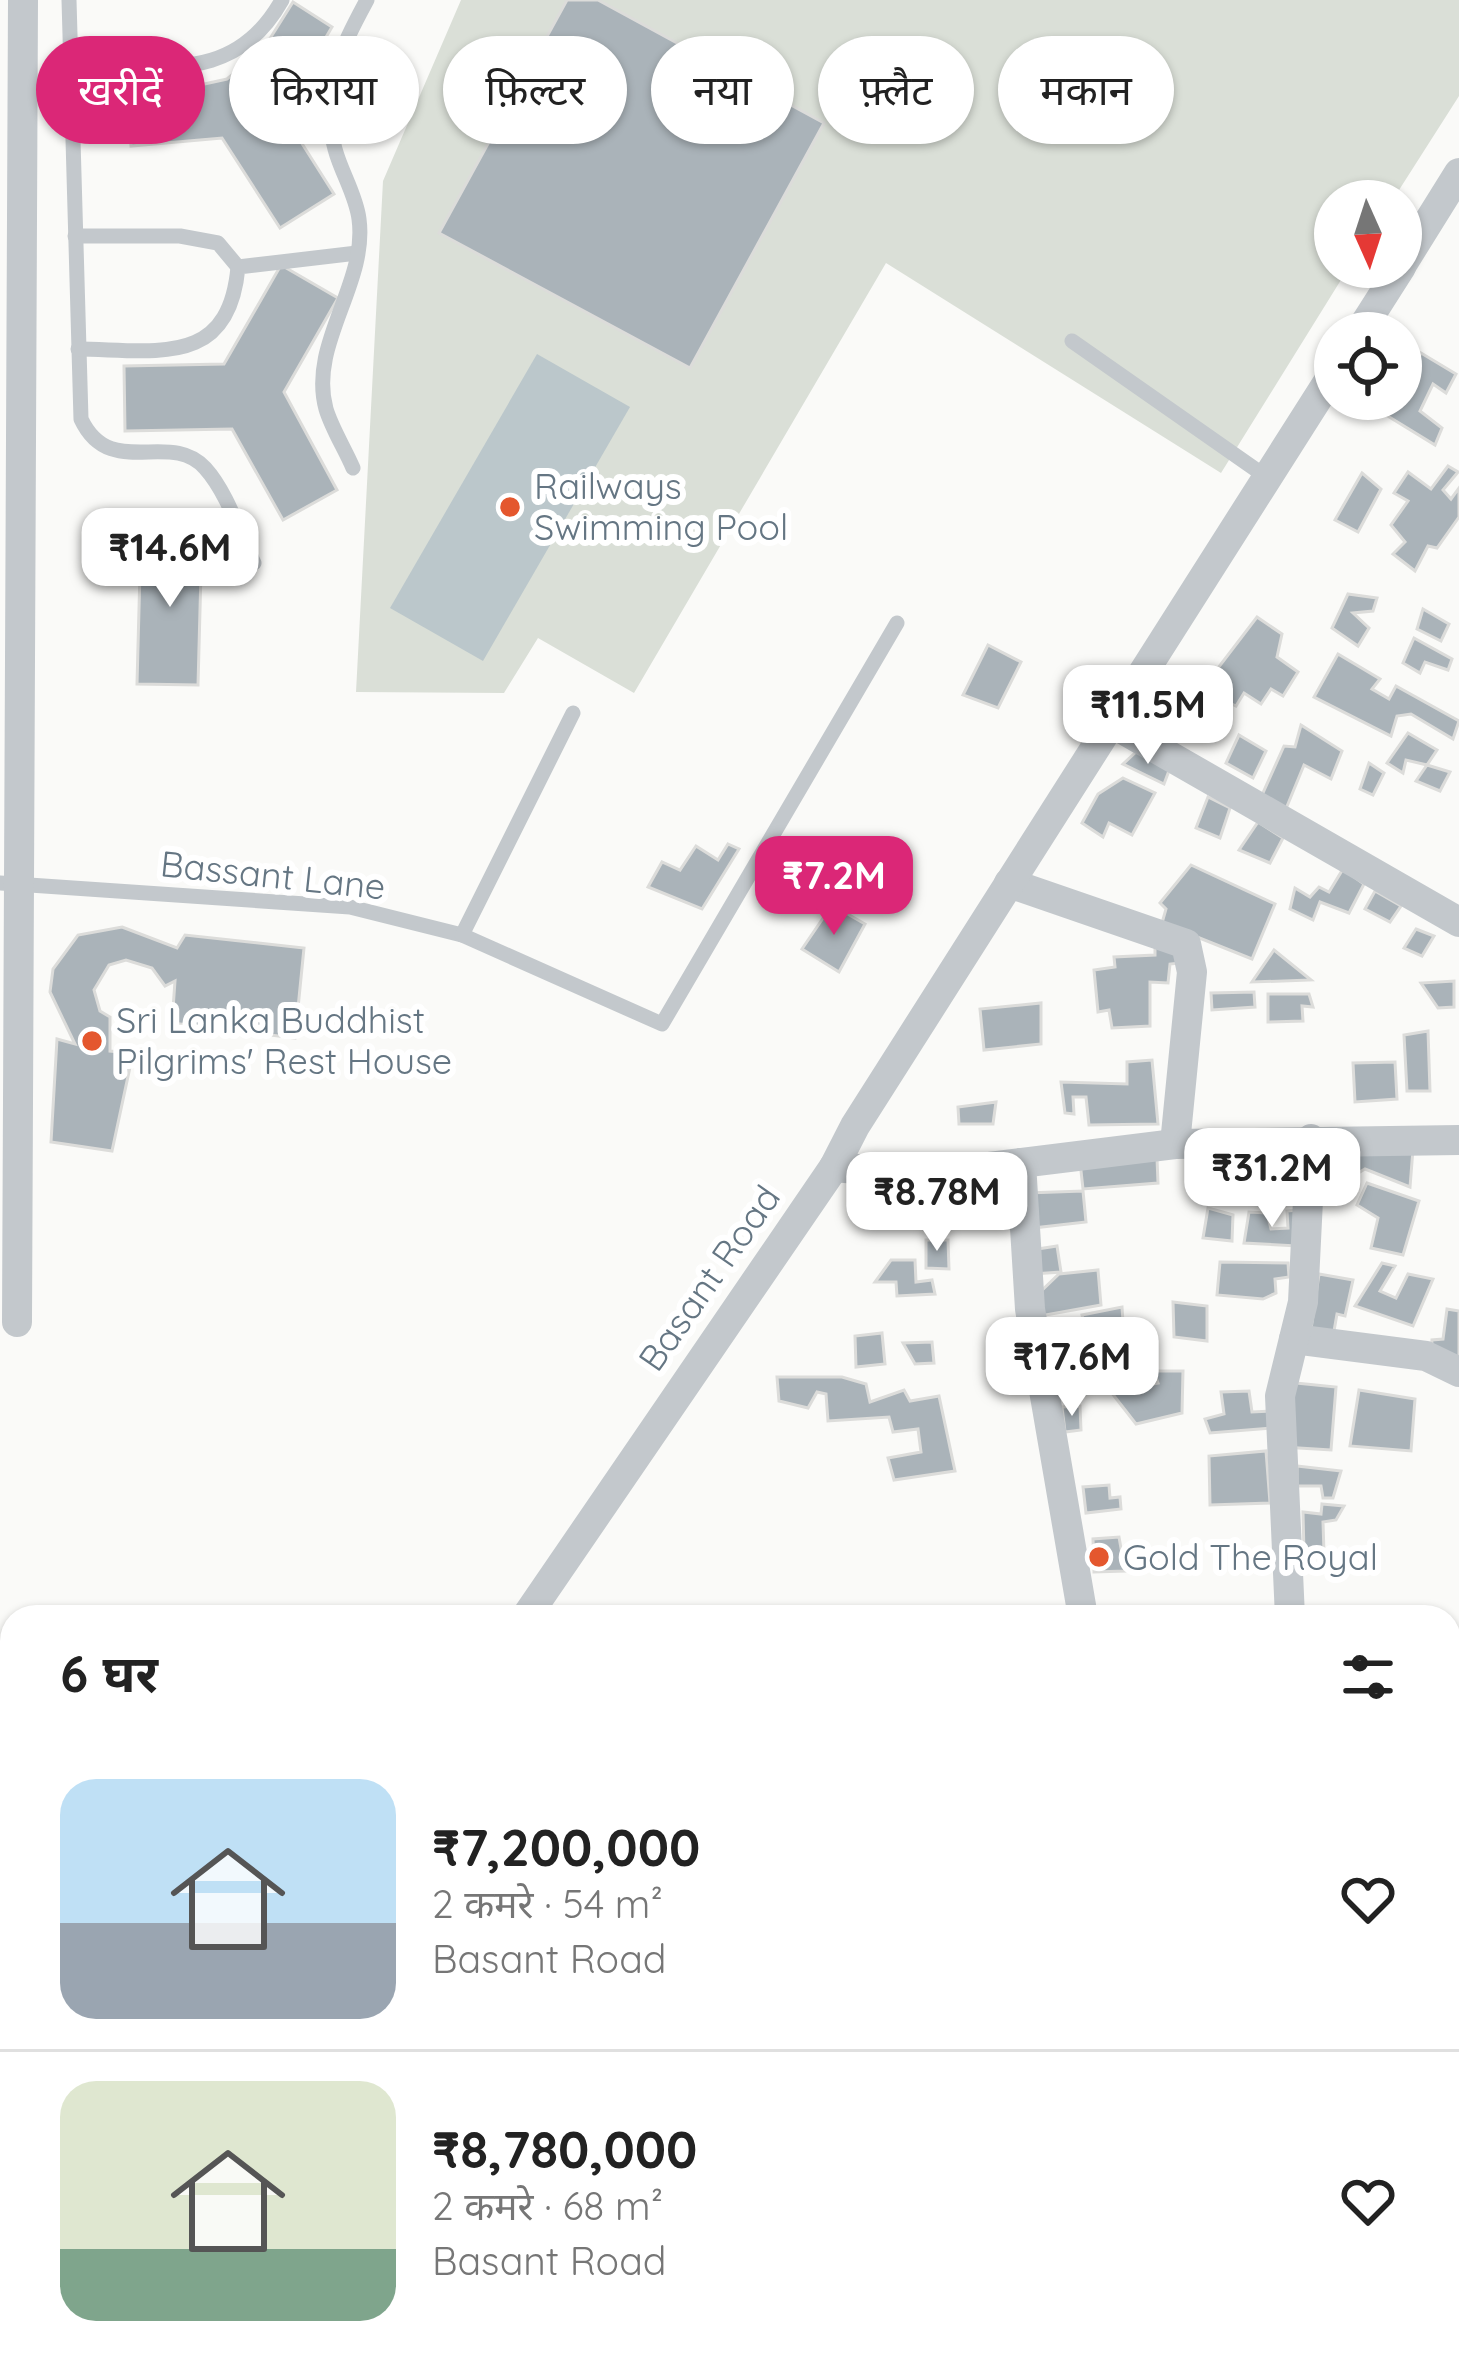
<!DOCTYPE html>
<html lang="hi">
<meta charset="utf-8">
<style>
:root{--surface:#fff;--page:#f2f2f2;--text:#222;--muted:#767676;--line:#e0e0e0;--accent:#db2777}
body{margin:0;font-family:Quicksand,"Noto Sans Devanagari",sans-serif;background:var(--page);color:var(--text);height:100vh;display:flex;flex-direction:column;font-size:45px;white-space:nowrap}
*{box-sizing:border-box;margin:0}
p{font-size:39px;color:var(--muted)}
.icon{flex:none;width:66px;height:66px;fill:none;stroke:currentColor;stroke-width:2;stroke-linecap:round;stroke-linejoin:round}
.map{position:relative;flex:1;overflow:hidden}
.details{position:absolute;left:0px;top:1605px;width:1461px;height:768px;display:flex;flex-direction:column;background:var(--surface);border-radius:36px 36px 0 0;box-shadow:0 3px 9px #0004}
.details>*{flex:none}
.top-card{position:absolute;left:36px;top:36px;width:1389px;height:108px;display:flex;gap:24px}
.needle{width:78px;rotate:177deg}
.buttons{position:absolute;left:1314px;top:180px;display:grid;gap:24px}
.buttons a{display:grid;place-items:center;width:108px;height:108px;border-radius:50%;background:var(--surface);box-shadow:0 3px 9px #0004;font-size:60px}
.price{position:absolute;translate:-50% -102px;padding:0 27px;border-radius:24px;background:#fff;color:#222;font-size:39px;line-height:78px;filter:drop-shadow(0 3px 6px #0008)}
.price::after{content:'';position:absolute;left:50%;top:72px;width:36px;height:27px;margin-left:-18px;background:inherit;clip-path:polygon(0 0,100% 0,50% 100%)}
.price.active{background:var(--accent);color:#fff}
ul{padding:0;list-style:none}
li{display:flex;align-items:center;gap:36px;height:300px;padding:0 60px}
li+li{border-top:3px solid var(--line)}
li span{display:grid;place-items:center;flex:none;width:336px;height:240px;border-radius:36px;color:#555}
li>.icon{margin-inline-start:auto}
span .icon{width:144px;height:144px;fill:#fffc;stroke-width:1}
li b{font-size:51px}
h2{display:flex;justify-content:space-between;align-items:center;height:144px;padding:0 60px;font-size:51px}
.tag{padding:0 42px;border-radius:54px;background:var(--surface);box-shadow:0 3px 9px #0004;font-size:42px;line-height:108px}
.tag.active{background:var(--accent);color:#fff}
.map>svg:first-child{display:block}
</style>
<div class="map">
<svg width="1459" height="2373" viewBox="0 0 1459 2373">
<rect width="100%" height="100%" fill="#fafaf8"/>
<polygon fill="#dadfd7" points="461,0 1459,0 1459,96 1392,201 1335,201 1335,267 1349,267 1221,473 886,263 634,693 538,638 504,693 356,692 383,181"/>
<polygon fill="#bbc7cb" points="537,354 630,407 483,661 390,608"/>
<g fill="#aab3b9" stroke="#dcdcda" stroke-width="3">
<polygon points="567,0 598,0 824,123 690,368 439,233"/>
<polygon points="293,2 332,27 282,112 334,194 280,228 222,138 131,146 126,88 177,90 227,79 264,48"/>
<polygon points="281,265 338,298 284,392 337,490 283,520 232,429 125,431 124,366 224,364"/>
<polygon points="1421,353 1456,374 1446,393 1433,384 1420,411 1442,428 1435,445 1386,415 1395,399 1401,399 1401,388"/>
<polygon points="1448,466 1458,472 1443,490 1451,499 1459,488 1459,517 1437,548 1428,546 1415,571 1393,554 1405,542 1391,525 1408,501 1394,493 1408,472 1431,489"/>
<polygon points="1362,473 1381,489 1358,532 1335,520"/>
<polygon points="141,534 202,535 198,685 137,684"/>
<polygon points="1348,594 1377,598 1373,611 1353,613 1369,628 1358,646 1332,628"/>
<polygon points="1423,609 1449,624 1441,641 1417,629"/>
<polygon points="1257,617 1282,634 1277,657 1298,672 1283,696 1271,689 1261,704 1244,693 1236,706 1213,695 1203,705 1195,698"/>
<polygon points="1414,638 1452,659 1448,670 1425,662 1420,673 1403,663"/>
<polygon points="988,645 1021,662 998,708 963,695"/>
<polygon points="1338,654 1380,679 1372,689 1389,699 1396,686 1459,721 1453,739 1411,714 1397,716 1391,736 1314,697"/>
<polygon points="1301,725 1342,751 1331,779 1304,765 1283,816 1258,804 1284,746 1295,747"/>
<polygon points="1408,733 1437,750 1427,765 1406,760 1403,773 1387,763"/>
<polygon points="1239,735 1266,751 1253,778 1226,763"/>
<polygon points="1136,752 1170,768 1164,784 1123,764"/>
<polygon points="1369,763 1384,773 1373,795 1360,789"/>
<polygon points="1427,765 1450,772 1440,791 1416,781"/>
<polygon points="1123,778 1155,793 1132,835 1109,823 1103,837 1082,823 1098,794"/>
<polygon points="1208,797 1230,808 1220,838 1196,828"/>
<polygon points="1258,822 1283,838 1270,863 1239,850"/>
<polygon points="728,844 739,849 702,909 648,887 662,862 680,870 696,846 718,860"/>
<polygon points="1191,865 1275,904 1252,959 1162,923 1166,909 1160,903"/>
<polygon points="1343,869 1364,884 1349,913 1320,902 1313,920 1290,909 1295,888 1310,897 1319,887 1329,892"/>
<polygon points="1375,891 1401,906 1390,922 1365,909"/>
<polygon points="832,905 865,924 839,972 802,949"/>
<polygon points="122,927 177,948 185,935 304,948 295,1038 172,1023 175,981 165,986 152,968 126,960 109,965 94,990 100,1011 110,1017 110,1051 133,1053 112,1151 51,1142 57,1039 75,1044 50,992 53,969 78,935"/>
<polygon points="1416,929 1434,936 1422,956 1404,948"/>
<polygon points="1155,940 1176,941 1180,963 1170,964 1168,983 1150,982 1150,1026 1112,1028 1109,1010 1098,1012 1094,970 1115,967 1114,957 1155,955"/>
<polygon points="1274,950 1311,980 1252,982"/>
<polygon points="1454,981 1454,1007 1438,1008 1421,983"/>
<polygon points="1254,992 1255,1007 1212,1010 1211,993"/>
<polygon points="1268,994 1309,994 1313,1007 1302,1006 1303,1021 1268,1022"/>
<polygon points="1041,1003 1041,1044 984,1050 980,1009"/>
<polygon points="1428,1031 1430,1091 1407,1091 1404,1035"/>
<polygon points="1152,1060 1158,1124 1089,1125 1086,1097 1073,1097 1074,1114 1065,1113 1061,1082 1127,1084 1127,1062"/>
<polygon points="1395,1062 1397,1099 1355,1102 1353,1063"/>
<polygon points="996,1102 993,1124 959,1124 958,1107"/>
<polygon points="1359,1144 1413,1149 1410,1187 1365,1169 1348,1179 1346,1192 1329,1189 1332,1174"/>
<polygon points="1157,1158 1158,1183 1083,1189 1080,1162"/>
<polygon points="1367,1183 1419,1201 1403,1255 1371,1248 1378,1218 1357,1205"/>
<polygon points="1083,1191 1086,1222 1033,1228 1027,1193"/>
<polygon points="1208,1208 1233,1215 1232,1241 1203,1238"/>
<polygon points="1299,1210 1297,1246 1244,1243 1249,1212 1267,1213 1271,1229 1288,1228 1287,1211"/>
<polygon points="926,1240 948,1240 949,1269 926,1268"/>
<polygon points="1057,1246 1061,1272 1033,1274 1031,1250"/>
<polygon points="891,1260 915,1260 916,1282 932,1280 935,1294 897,1296 896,1282 875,1282"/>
<polygon points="1220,1262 1288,1263 1289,1277 1275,1279 1276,1293 1263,1299 1217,1295"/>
<polygon points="1382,1263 1395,1266 1380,1291 1396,1298 1408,1274 1433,1279 1413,1326 1355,1306"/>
<polygon points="1098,1270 1101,1305 1040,1316 1036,1296 1059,1274"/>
<polygon points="1319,1274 1353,1280 1345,1316 1337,1314 1334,1331 1311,1329"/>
<polygon points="1173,1302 1207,1306 1207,1341 1174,1337"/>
<polygon points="1122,1307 1126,1366 1093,1371 1082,1315"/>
<polygon points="1447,1309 1459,1311 1459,1360 1431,1355 1432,1340 1443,1339"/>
<polygon points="882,1333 885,1364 856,1367 855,1336"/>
<polygon points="932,1342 934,1363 915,1364 903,1343"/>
<polygon points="1154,1371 1183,1371 1182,1413 1136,1424 1111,1392 1158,1383"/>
<polygon points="777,1377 842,1377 866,1384 870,1402 904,1390 910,1401 939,1396 955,1471 894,1480 888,1458 921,1452 918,1429 893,1432 889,1417 828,1421 826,1394 817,1392 808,1408 779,1401"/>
<polygon points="1286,1382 1336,1387 1331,1450 1283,1447"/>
<polygon points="1359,1390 1415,1399 1411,1451 1350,1446"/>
<polygon points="1249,1391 1252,1412 1273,1411 1272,1428 1210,1433 1205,1419 1224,1414 1221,1392"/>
<polygon points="1080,1406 1081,1430 1065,1432 1062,1407"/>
<polygon points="1266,1451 1270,1503 1210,1505 1209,1456"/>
<polygon points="1297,1466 1341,1471 1333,1498 1323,1498 1321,1486 1297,1486"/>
<polygon points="1109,1485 1110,1498 1120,1497 1121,1509 1086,1513 1083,1487"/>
<polygon points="1322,1504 1344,1506 1336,1520 1323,1522 1324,1553 1304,1554 1303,1512 1321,1514"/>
<polygon points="1119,1537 1125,1571 1094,1572 1093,1539"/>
</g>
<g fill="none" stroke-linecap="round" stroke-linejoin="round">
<g stroke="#b3babf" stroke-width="48">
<g id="secondary">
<polyline points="0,1671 12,1734"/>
<polyline points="1449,1836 1459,1834"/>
<polyline points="0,1975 12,2026"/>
<polyline points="94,2361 97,2373"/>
<polyline points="138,2361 141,2373"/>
</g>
</g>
<g stroke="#c3c8cc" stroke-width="15">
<path d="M69,0l12,419c29,62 89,10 124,49 22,24 35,66 49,95"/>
<path d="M70,67c85,-4 163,21 212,-67"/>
<polyline points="75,236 180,236 218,243 238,267"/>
<polyline points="1072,341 1268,478"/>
<path d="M78,349c79,1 151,19 160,-82l119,-14"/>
<path d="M353,468c-8,-19 -21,-39 -27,-59 -18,-65 42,-125 33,-190 -3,-24 -18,-47 -24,-70 -16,-57 5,-99 32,-149"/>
<polyline points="0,883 350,907 462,935 662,1024 897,623"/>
<polyline points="462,935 573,713"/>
<polyline points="0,1854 12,1856"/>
<polyline points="0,2281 12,2276"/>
<polyline points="0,2332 12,2327"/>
</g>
<g stroke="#c3c8cc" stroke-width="30">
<polyline points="1401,266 1459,173"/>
<polyline points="1359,333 1401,267"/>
<polyline points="1112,723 1459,922"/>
<polyline points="1009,883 1186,944 1192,972 1175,1144"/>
<polyline points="1021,1163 1030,1309 1083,1617"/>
<polyline points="834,1167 924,1175 1175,1144 1459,1140"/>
<polyline points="17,1322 23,0"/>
<polyline points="1294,1339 1426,1356 1459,1372"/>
<polyline points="526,1617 834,1167 855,1126 1335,371"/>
<polyline points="1290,1617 1280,1396 1303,1302 1311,1139"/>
<polyline points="1449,2182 1459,2183"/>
<polyline points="230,2361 233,2373"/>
<polyline points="372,2361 377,2373"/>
<polyline points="862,2361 865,2373"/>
<polyline points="469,2373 491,2361"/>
<polyline points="1163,2373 1164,2361"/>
</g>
<use href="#secondary" stroke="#fff" stroke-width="42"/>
</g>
<g fill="#e4572e" stroke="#fff" stroke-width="4.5">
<circle cx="510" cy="507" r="12"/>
<circle cx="92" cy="1041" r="12"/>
<circle cx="1099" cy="1557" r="12"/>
</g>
<g text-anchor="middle" stroke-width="12" stroke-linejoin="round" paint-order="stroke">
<g font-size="36" fill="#657683" stroke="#fff" text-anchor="start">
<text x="534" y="499">Railways<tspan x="534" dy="41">Swimming Pool</tspan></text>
<text x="116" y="1033">Sri Lanka Buddhist<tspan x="116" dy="41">Pilgrims' Rest House</tspan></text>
<text x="1123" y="1570">Gold The Royal</text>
</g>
<g font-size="36" fill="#657683" stroke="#fff">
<text transform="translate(273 875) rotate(6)" y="13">Bassant Lane</text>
<text transform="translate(709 1278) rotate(-55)" y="13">Basant Road</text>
</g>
</g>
</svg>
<div class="buttons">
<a><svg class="needle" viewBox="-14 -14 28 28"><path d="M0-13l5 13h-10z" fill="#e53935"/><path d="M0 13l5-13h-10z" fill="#767676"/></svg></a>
<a><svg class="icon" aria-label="locate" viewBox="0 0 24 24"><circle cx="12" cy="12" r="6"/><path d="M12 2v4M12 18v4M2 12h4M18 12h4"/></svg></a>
</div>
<b class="price" style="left:170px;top:610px">₹14.6M</b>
<b class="price" style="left:1148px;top:767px">₹11.5M</b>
<b class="price active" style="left:834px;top:938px">₹7.2M</b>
<b class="price" style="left:1272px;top:1230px">₹31.2M</b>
<b class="price" style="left:937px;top:1254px">₹8.78M</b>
<b class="price" style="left:1072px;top:1419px">₹17.6M</b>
<div class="top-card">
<a class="tag active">खरीदें</a>
<a class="tag">किराया</a>
<a class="tag">फ़िल्टर</a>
<a class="tag">नया</a>
<a class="tag">फ़्लैट</a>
<a class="tag">मकान</a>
</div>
<section class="details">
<h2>6 घर<svg class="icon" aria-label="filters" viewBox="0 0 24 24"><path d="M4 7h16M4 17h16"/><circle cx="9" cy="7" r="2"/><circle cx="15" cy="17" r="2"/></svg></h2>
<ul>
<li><span style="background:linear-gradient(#bfe0f5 60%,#9aa5b1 0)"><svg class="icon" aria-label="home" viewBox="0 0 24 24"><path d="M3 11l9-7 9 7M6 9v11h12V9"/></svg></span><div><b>₹7,200,000</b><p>2 कमरे · 54 m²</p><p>Basant Road</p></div><svg class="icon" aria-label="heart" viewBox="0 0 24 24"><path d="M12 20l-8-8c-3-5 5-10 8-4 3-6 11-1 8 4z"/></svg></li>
<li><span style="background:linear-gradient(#dfe7d0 70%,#7fa58c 0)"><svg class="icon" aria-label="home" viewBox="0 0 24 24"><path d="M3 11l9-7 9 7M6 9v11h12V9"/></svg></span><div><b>₹8,780,000</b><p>2 कमरे · 68 m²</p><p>Basant Road</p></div><svg class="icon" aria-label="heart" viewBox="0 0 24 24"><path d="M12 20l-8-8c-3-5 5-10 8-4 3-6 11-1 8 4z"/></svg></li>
</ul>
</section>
</div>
